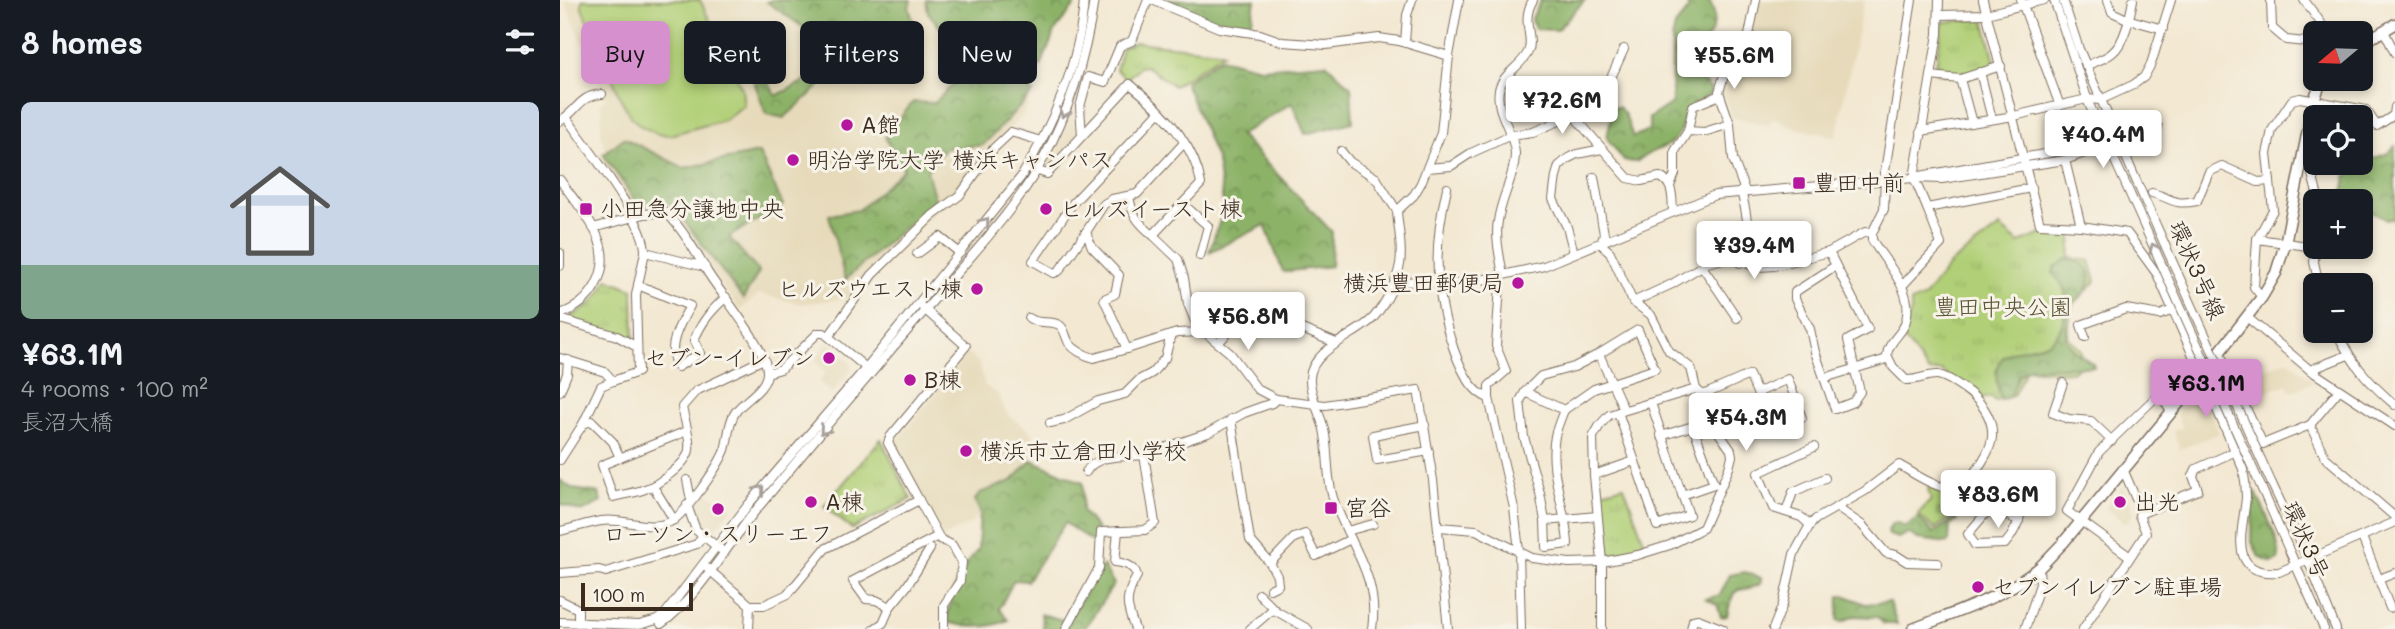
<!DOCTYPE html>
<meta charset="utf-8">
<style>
:root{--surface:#171b24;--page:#242831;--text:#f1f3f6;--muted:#9ea1a6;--line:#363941;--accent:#d690ce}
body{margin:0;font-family:Mali,"Klee One",sans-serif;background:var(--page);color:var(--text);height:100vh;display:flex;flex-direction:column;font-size:26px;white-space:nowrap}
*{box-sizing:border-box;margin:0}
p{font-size:23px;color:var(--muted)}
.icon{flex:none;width:38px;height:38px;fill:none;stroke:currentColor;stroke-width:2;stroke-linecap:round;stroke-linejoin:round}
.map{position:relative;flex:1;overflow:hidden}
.drawer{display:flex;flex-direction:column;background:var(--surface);width:560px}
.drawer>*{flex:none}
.guide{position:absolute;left:21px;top:21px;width:665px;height:63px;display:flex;gap:14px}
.needle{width:46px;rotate:251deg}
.fabs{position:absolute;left:1743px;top:21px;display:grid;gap:14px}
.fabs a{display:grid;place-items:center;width:70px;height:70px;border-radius:10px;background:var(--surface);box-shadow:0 4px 10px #0003;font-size:35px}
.scale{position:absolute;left:21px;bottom:18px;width:112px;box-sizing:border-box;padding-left:7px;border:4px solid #3b2a1e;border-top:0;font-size:19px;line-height:24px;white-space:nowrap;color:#3b2a1e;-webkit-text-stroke:5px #f7f3e8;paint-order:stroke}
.price{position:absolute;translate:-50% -60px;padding:0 16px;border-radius:7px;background:#fff;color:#222;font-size:23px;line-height:46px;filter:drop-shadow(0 2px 4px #0008)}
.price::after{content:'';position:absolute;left:50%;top:42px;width:21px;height:16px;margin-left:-10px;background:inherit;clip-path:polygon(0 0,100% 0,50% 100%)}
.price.current{background:var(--accent);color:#111}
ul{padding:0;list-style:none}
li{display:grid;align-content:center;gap:14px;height:371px;padding:0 21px}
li+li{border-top:2px solid var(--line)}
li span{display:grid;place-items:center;height:217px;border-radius:10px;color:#555}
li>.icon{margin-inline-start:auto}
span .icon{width:126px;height:126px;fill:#fffc;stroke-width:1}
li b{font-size:30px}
h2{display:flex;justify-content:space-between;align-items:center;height:84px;padding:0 21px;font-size:30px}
.pill{padding:0 24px;border-radius:10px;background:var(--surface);box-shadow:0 4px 10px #0003;font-size:24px;line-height:63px}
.pill.current{background:var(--accent);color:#111}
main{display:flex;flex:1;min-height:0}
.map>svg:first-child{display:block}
</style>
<main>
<section class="drawer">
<h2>8 homes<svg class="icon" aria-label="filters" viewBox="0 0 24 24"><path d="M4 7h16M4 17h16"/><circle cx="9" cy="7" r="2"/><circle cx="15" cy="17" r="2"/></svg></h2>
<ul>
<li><span style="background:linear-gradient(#c9d6e8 75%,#7fa58c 0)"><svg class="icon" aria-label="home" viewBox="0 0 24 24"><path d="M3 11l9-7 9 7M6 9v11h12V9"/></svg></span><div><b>¥63.1M</b><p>4 rooms · 100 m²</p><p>長沼大橋</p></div></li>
</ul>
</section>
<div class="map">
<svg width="1835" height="629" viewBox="0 0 1835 629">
<defs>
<pattern id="grass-tufts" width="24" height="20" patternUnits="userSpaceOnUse" patternTransform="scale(1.75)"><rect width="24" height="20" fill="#b0cf76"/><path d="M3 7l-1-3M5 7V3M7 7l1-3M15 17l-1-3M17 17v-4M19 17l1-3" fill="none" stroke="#98b266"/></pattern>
<pattern id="forest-crowns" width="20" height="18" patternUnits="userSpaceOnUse" patternTransform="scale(1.75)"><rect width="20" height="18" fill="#8cb267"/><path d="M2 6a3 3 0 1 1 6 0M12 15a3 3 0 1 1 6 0" fill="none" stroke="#749154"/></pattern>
<pattern id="cemetery-stones" width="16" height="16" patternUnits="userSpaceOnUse" patternTransform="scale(1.75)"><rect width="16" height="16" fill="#b0cf76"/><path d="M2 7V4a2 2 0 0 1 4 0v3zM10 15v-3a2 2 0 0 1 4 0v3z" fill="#98b266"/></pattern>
</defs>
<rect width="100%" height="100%" fill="#f7f3e8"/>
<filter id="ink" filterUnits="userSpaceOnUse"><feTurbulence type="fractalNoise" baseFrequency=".0143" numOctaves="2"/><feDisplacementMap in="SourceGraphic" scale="14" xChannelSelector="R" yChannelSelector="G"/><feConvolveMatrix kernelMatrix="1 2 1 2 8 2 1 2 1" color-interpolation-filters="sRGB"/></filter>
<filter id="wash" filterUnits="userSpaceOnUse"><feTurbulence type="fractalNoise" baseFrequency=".00686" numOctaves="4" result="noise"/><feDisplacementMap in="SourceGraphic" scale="28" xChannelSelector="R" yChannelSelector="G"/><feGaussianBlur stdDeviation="1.57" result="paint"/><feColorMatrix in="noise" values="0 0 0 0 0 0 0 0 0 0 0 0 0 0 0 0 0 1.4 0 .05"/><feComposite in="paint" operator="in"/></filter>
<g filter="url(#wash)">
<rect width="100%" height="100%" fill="#f3e8d2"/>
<g fill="#e6daba">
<polygon points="4,0 515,0 515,5 495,31 485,52 465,113 432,147 399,192 375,211 296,297 241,304 199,294 180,310 152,273 140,247 109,206 75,212 42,165 44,154 47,153 41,135 42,107 40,104 46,98"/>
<polygon points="1198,0 1304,0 1276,137 1228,126 1219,119 1211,118 1210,125 1172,117 1162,91 1173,64 1188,52"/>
<polygon points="513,109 516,132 514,141 487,169 484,168"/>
<polygon points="268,342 291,363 292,370 272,394 259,382 266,372 255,362"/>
<polygon points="407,353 419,363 425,386 438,394 447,414 472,433 472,460 452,481 420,493 415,500 420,512 411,523 383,537 336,443"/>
<polygon points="1728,360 1754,382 1731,392 1727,384 1686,400 1678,380"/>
<polygon points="1634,395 1644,395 1659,433 1620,449 1613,431 1622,428 1617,415"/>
<polygon points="1562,486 1564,486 1574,513 1566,523 1545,508"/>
<polygon points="143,490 172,508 150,535 142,528 134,502"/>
</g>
<g fill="url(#grass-tufts)" stroke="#767c4a" stroke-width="2">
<polygon points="1424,19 1436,65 1400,77 1377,73 1375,70 1383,22"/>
<polygon points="575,42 658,51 663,53 614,86 586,66 579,67 567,79 556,70 562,48"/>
<polygon points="1440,227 1459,243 1482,234 1512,234 1510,258 1530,261 1536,281 1529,289 1511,302 1508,337 1521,350 1522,364 1512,372 1466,369 1453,396 1436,401 1429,397 1421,398 1381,371 1369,372 1342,336 1351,312 1351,302 1363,298 1390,264"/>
<path d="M47,279l26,10 1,50 -4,2 -64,-22c20,-9 33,-19 41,-40z"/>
<polygon points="321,439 351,499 292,529 264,506"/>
<polygon points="1064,486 1086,547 1052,555 1045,550 1041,492"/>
</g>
<g fill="url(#forest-crowns)" stroke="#646e42" stroke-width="2">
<polygon points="212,0 351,0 349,7 359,41 330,50 311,62 292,57 224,118 206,114 184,54 190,51 216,96 260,73 260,39 207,2"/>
<polygon points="366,0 513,0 515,5 495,31 481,66 455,50 439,59 437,68 473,93 423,145 385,148 367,171 375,200 285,280 269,215 299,210 344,169 325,137 353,102 374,103 399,79 389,64 401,55 368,12"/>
<polygon points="606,0 695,0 691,27 656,22"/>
<polygon points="981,0 1025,0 997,30 975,29 971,20"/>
<path d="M1125,0h23c9,11 8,25 0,38 -7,10 -18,14 -23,26l26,25 -1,5 -24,16c-10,46 -18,28 -50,52l-12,-1 -17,-23 6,-31h6l6,8 8,22 16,-7v-12l23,-15v-64l3,-13 14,-17z"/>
<polygon points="660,58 700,68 766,63 791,87 793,122 745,134 732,103 680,135 772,232 771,266 723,272 705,225 649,252 664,209 657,161 625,82"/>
<polygon points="64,138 124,168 199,153 223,205 169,237 199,272 183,299 111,203 80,208 43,154"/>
<polygon points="1835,146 1835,218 1826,220 1801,205 1801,201 1794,201 1783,195 1786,176 1804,170 1812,159 1828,153"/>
<path d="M1507,259c6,2 13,3 17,6 15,11 0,31 -11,39l-6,22 -1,13 8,11 19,14 1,3h-62l-13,7 -9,22 -9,4c-2,-10 -7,-23 -4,-33 8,-22 35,-16 52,-25 14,-8 20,-36 16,-50 -1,-6 -8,-13 -12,-19l2,-6z"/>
<path d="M472,460l51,23 -1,28 15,18 1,17 -33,-23 -38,58 -13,-1 -15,29 9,11c-20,9 -39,8 -61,2 3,-27 12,-53 31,-72l2,-38 -5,-12 5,-7 32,-12z"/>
<polygon points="0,480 13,489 39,493 41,502 22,512 0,504"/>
<path d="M1693,492h3c6,16 28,54 22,68l-6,3 -13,-6 -7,-15z"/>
<polygon points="1358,517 1373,533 1396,518 1397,520 1390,526 1389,541 1387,543 1358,539 1348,533 1338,538 1329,535 1328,531 1332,523 1336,522 1345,527"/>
<polygon points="543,566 554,584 524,629 483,629 481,614 507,621"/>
<path d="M1185,572l16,6v6c-24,12 -26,-6 -34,32l-6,1 -4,-13 -11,-5 14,-4 10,-20z"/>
<polygon points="1284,595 1305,604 1329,602 1337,624 1324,624 1317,617 1293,616 1282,622 1278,620 1279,597"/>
</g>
<polygon fill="url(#cemetery-stones)" stroke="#767c4a" stroke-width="2" points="1370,484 1398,488 1398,496 1413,495 1416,501 1401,516 1392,517 1374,529 1358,514 1371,500 1368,490"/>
<polygon fill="#b0cf76" stroke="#767c4a" stroke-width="2" points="22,0 140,0 182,89 184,105 164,120 110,135 97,134 81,126 71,117 61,99 22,8"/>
</g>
<g filter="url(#ink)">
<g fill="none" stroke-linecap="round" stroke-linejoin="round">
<g stroke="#7b6c5d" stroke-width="10">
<g id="minor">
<polyline points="592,0 659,28 700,34 723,42 766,45 819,38 839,41 889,56"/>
<polyline points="1379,0 1378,34 1354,178 1367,208 1471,188"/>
<path d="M1423,0l57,224 41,2 46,7 30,41 86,195c2,9 3,18 3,28 -2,30 -21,80 33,75l116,-50"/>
<polyline points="1461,0 1500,106"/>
<polyline points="1494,0 1529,104 1566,185"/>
<polyline points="1503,0 1519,49 1579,187"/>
<polyline points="1548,0 1552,12 1567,19 1603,29"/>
<polyline points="1711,0 1712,28 1726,40 1755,43"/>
<polyline points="1744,0 1761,23 1762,33"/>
<polyline points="1379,15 1426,14 1484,0"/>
<polyline points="1824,31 1835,53"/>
<polyline points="845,43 847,15 852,0"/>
<path d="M1526,66c8,-4 19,-7 26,-13 13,-10 18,-37 21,-53"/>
<polyline points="1420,72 1432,119"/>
<polyline points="1371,76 1400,79 1441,66"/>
<polyline points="1400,79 1412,123"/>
<polyline points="599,112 513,203 473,261 494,273 499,271 526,232 532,247 559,275 555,294 544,299 567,349 617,333 642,332"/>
<polyline points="1013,115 1049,82 1064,49"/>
<path d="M6,117c19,28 80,104 79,135"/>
<path d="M0,121c19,-11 18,-25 42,-27"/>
<polyline points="1128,131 1144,132 1170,124"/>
<polyline points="1361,131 1454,116 1527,99 1540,100 1573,85 1584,77 1591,64 1611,0"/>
<polyline points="522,136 520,107 528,77 545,82 560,46 572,41 588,0"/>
<polyline points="781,151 790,162 816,178 837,211"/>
<polyline points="1746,151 1759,201"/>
<polyline points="1505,160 1521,226"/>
<path d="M467,167l20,7 83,-90c31,25 65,61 71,100l-48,51 25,24 6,19 4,26 9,22 33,27 27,36 19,10 49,6 93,-15 15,90 15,149"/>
<path d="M868,168l23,-2 20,-13 40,-18 22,-3 40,-17 55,63 13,3 19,-4c14,7 12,21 13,35"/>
<polyline points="1360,176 1540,144"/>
<path d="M0,180c13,19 31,38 39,60 12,32 -8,64 -39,74"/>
<polyline points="1110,186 1115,174 1115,151 1128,131 1133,106 1160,95"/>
<path d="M887,188c-7,30 -12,65 -8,96 3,29 19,105 50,114l25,110 5,43 2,78"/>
<polyline points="1185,191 1173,159 1170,124 1159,92 1167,65 1186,50 1196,0"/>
<path d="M1592,193c21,5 19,13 45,8l12,-29 13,-6 36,16 12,-1"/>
<path d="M569,196c3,19 9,27 24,39"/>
<polyline points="623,204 648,226 640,256"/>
<polyline points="526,232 544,204 552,199 577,194 624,143"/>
<polyline points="1697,239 1755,247 1754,262 1759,285"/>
<polyline points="1269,252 1308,329 1288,340 1300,392 1293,402 1275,409 1255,352 1250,329 1235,299 1235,292 1275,266"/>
<polyline points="0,253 0,266"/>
<polyline points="1014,253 1007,227 993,199 996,176 999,166 1007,159 1017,154 1042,149"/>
<polyline points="357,254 380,237 400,253"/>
<path d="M1180,263c13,-21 7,-49 1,-72"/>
<polyline points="1142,266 1177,318"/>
<path d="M145,267l-60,-15 -7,33 52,21c-10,17 -25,43 -12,61l22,-14 -6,-13c9,-20 16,-28 32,-43"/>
<path d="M943,275c-3,-17 -8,-38 -5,-54 3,-23 17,-45 17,-68 -1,-21 -20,-41 -16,-63 3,-16 22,-23 29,-38 7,-15 -8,-30 5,-52"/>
<polyline points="836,281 903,284 984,266 1155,195 1354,178 1382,179 1505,160 1598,127"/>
<polyline points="1342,286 1381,244 1367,208"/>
<polyline points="1702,297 1694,287 1697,239 1713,210 1707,154 1712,130 1732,100 1740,98 1806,110 1817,126 1834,115 1835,107"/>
<polyline points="1073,302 1112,284 1147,263 1167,258 1199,267 1214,266 1269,252 1305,232 1312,233"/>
<path d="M469,318c10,7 18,2 28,6 8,2 8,13 12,19 6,8 15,12 25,15l33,-9"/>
<polyline points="1688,318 1750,370 1835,426"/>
<polyline points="0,319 57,336 77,347"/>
<path d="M1776,331c16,32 32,51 59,74"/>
<polyline points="269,336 312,275 372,216 400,195 434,148 451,132 481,141"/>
<polyline points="1525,337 1521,325 1566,309 1600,315 1613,310"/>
<path d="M659,342c14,-14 25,-28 46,-28l71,29"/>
<polyline points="1659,352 1703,444 1750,425 1779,390"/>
<polyline points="0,358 45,372 53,381 78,372 76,295 78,285"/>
<polyline points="1750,370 1788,355"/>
<polyline points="207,373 221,369 258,333 264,333 310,371"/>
<polyline points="1264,378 1327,359"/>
<polyline points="1503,383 1493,413 1509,419 1531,421 1552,441"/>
<polyline points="0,391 7,374 8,360"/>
<polyline points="965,392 1004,410 1034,389 1095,369 1078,330 1039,354"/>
<polyline points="1143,395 1189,375 1214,430 1242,418 1228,379 1197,393"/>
<polyline points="929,398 929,386 946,371 936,346 940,285"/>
<polyline points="1058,412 1097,526 1129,515 1091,403"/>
<polyline points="671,419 690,540 710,563 717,576 718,585 710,589"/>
<polyline points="490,423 504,420 538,401 565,394 579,380 592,373 605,358 611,335"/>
<polyline points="23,424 41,386 53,381"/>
<polyline points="865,425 813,435 817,460 869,451"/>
<polyline points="1750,425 1765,457 1835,517"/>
<path d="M127,431l-85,34 11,32c11,-3 22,-4 32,-8 13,-4 42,-25 44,-39 2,-13 -5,-31 -7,-43l14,-16 68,-32"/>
<polyline points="1101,436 1133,426 1154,484 1122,495"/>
<polyline points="0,460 23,424 32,421 53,442 60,458"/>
<path d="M526,472c11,-19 39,-15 58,-17"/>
<polyline points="1034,475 1074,461"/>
<path d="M1411,476l53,28c-5,15 -8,28 -19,40l-30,1 -7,-11 23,-27 28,14"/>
<polyline points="127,480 131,500"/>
<polyline points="1712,484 1748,560 1776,629"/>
<polyline points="1702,489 1764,629"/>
<polyline points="96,491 114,520"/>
<polyline points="359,500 380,539 392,545 402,562 400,581 384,605 384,629"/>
<polyline points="127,505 136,530 160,549"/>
<polyline points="1276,507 1302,525 1326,553 1336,555 1347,562 1378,563"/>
<polyline points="1226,512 1233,492 1265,478"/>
<polyline points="1582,513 1638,490 1633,476 1636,469 1676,451"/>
<polyline points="1037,516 985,521 980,493 964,437 960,401 965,392 981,376 1014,367 1039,354 1064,410"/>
<path d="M985,521l1,26 22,-3c-2,-36 -20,-72 -13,-108 2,-9 6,-18 9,-26"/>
<polyline points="1250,525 1241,517 1213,508 1198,473 1254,447"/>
<polyline points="879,527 916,530 972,558 1009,563 1042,562 1078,555 1110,545 1143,528 1169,468 1172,456 1171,450 1154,426 1143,395 1136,389 1131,368 1109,351 1091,315 1073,302 1050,252 1041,244 1044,234 1034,177"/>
<path d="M0,531c14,-3 28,-8 41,-10 23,-4 46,11 69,1 16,-8 48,-55 55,-72 4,-13 3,-29 12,-40 9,-11 29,-21 30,-37 2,-22 -46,-79 -59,-100 -13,-22 -24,-42 -42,-61l-21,2 -52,14"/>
<path d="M558,531l-3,31c10,1 20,4 22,14 -13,22 -11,30 -2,53"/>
<polyline points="787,531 813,524"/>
<polyline points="1802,537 1830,608"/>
<polyline points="1569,556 1507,511 1539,452 1596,397 1601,395 1611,412"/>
<polyline points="710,563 734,538 745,534 756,556 791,539"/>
<polyline points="147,568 190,605 204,605 228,594 265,549 359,500 328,443 330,437 406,346 363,308"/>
<polyline points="0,573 39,570 46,572 137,544 143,536"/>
<polyline points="1819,579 1835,573"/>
<polyline points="699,594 716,611 748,629"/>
<polyline points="0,600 18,609 18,623"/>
<polyline points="330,607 316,600 306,599 293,581 378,536"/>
<path d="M0,622l79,3 18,-5 8,-6 83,-109 118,-137 155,-191c32,-52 59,-115 63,-177"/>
<path d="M101,624c34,-23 68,-81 95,-114 60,-72 121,-144 182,-215 36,-43 77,-85 104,-134 28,-50 44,-105 52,-161"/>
<polyline points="189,629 190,605"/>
<polyline points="314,629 323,623 330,607 347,586 370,549"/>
<polyline points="506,629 539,568 541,532 585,530 595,523 584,455 648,433 684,413 712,403 716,399"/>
<polyline points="690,629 713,609"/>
<path d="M812,629c8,-53 -23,-84 -39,-131 -7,-22 -4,-46 -9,-69 -4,-15 -15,-37 -14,-51 1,-29 50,-44 64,-61 12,-14 23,-35 26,-53 3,-16 -2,-36 -3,-53l17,-16 7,-12 20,-50 8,-77 10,-56"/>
<polyline points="1042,629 1042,562 1034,475 1033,437 1040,425 1049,415 1136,389"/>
<polyline points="1131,629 1133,620 1138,619 1163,629"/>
<path d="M1213,629l10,-25 11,-50 16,-29 6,-6 49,-28 34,-26c13,7 29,19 44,22 23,4 47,-30 49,-50 2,-21 -14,-39 -29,-49 -7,-5 -16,-11 -25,-13 -10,-1 -21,6 -32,5l-13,-13 -6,-12c1,-12 12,-19 17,-29 14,-32 -17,-61 -32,-86v-7l12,-24 1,-38 27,-171"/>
<polyline points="1465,629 1480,584 1479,568"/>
<polyline points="1523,629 1586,533 1579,515 1582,513 1563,469"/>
</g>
</g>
<g stroke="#7b6c5d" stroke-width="13">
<g id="major">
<polyline points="1801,44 1835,24"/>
<path d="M1353,629c43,-17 92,-32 127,-62 8,-8 15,-16 23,-24l139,-168 60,-78 14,-24 9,-29 29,-144 8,-21"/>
</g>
</g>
<use href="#minor" stroke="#fff" stroke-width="8"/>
<use href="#major" stroke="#fff" stroke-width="10"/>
<g stroke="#7b6c5d" stroke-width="10" stroke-linecap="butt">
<g id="minor-bridge">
<polyline points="1566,185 1702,489"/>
<polyline points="1579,187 1712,484"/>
</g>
</g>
<use href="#minor-bridge" stroke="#fff" stroke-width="8"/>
</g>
<defs><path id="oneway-chevron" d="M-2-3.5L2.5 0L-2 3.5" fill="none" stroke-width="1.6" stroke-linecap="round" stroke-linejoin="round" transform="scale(1.75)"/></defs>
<g stroke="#a79f9a">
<use href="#oneway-chevron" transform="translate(504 113) rotate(113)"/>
<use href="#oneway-chevron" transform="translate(425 222) rotate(-51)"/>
<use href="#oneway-chevron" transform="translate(1594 248) rotate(-114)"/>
<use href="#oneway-chevron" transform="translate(264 430) rotate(130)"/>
<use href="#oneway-chevron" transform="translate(200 490) rotate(-50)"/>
</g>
</g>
<g fill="#b5179e" stroke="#f7f3e8" stroke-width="2.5">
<circle cx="287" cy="125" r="7"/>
<circle cx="233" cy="160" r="7"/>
<rect x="1232" y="176" width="14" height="14" rx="3.5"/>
<rect x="19" y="202" width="14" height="14" rx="3.5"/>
<circle cx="486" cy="209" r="7"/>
<circle cx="958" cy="283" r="7"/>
<circle cx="417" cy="289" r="7"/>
<circle cx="269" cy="358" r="7"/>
<circle cx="350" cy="380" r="7"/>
<circle cx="406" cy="451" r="7"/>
<circle cx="251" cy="502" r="7"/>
<circle cx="1560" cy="502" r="7"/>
<rect x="764" y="501" width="14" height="14" rx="3.5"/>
<circle cx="158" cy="509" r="7"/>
<circle cx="1418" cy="587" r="7"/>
</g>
<g text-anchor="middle" stroke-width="6" stroke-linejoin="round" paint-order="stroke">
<g font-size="23" fill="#3b2a1e" stroke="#f7f3e8" text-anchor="start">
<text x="301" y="133">A館</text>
<text x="247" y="168">明治学院大学 横浜キャンパス</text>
<text x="1253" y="191">豊田中前</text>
<text x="40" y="217">小田急分譲地中央</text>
<text x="500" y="217">ヒルズイースト棟</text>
<text x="944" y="291" text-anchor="end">横浜豊田郵便局</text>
<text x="403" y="297" text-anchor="end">ヒルズウエスト棟</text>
<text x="255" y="366" text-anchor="end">セブン-イレブン</text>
<text x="364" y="388">B棟</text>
<text x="420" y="459">横浜市立倉田小学校</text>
<text x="265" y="510">A棟</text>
<text x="1574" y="510">出光</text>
<text x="785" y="516">宮谷</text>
<text x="158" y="542" text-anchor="middle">ローソン・スリーエフ</text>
<text x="1432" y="595">セブンイレブン駐車場</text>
</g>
<g font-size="23" fill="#3b2a1e" stroke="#f7f3e8">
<text transform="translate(1637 270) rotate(66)" y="8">環状3号線</text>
<text transform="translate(1746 540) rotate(66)" y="8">環状3号</text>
</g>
<g font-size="23" fill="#585334" stroke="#f7f3e8">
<text x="1443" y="315">豊田中央公園</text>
</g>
</g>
</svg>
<div class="fabs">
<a><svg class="needle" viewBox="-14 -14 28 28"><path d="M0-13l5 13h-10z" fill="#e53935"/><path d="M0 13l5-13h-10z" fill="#9ea1a6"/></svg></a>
<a><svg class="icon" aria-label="locate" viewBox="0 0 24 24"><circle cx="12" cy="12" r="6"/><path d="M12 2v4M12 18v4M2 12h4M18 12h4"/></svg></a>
<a>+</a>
<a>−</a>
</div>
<div class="scale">100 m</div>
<b class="price" style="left:1174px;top:91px">¥55.6M</b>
<b class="price" style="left:1002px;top:136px">¥72.6M</b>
<b class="price" style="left:1543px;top:170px">¥40.4M</b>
<b class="price" style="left:1194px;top:281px">¥39.4M</b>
<b class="price" style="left:688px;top:352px">¥56.8M</b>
<b class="price current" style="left:1646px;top:419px">¥63.1M</b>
<b class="price" style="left:1186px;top:453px">¥54.3M</b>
<b class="price" style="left:1438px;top:530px">¥83.6M</b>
<div class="guide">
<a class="pill current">Buy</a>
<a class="pill">Rent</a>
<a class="pill">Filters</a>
<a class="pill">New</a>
</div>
</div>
</main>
